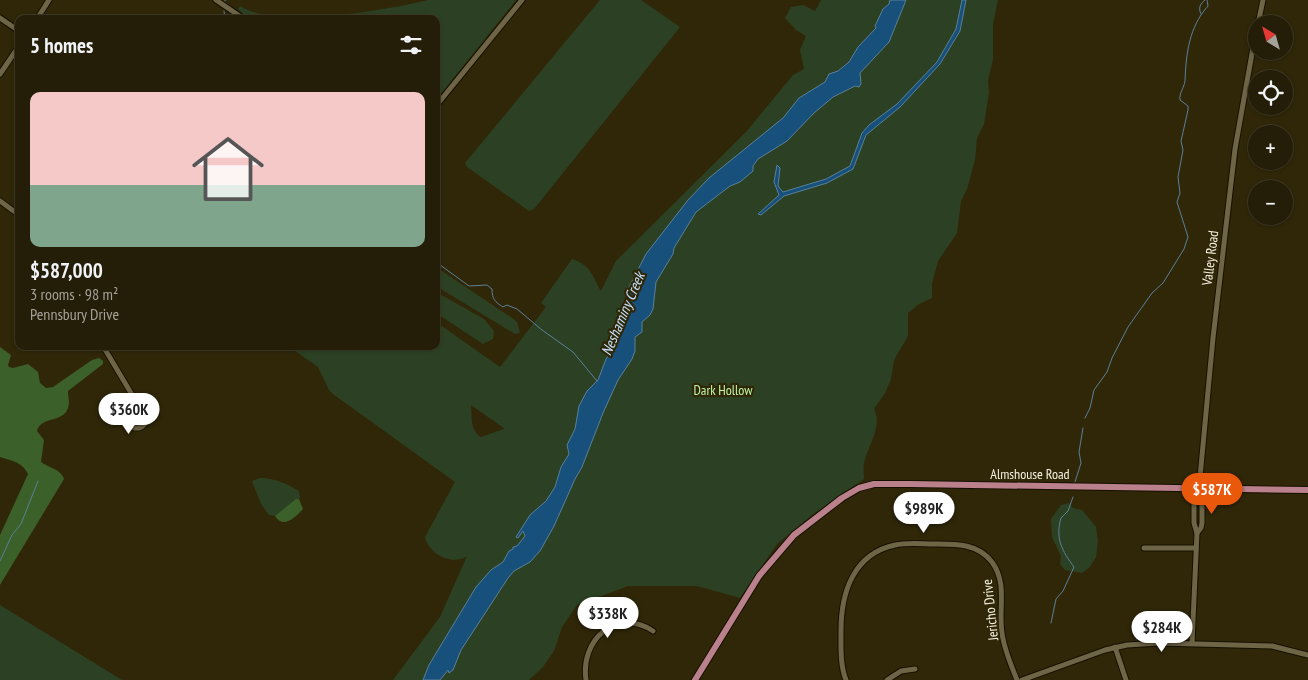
<!DOCTYPE html>
<meta charset="utf-8">
<style>
:root{--surface:#241d07;--page:#302a15;--text:#f1f3f6;--muted:#a3a29b;--line:#413b28;--accent:#ea580c}
body{margin:0;font-family:"PT Sans Narrow",sans-serif;background:var(--page);color:var(--text);height:100vh;display:flex;flex-direction:column;font-size:19px;white-space:nowrap}
*{box-sizing:border-box;margin:0}
p{font-size:16px;color:var(--muted)}
.icon{flex:none;width:28px;height:28px;fill:none;stroke:currentColor;stroke-width:2;stroke-linecap:round;stroke-linejoin:round}
.map{position:relative;flex:1;overflow:hidden}
.drawer{position:absolute;left:15px;top:15px;width:425px;height:335px;display:flex;flex-direction:column;background:var(--surface);border-radius:10px;box-shadow:0 1px 4px #0004,0 0 0 1px var(--line)}
.drawer>*{flex:none}
.needle{width:32px;rotate:323deg}
.controls{position:absolute;left:1248px;top:15px;display:grid;gap:10px}
.controls a{display:grid;place-items:center;width:45px;height:45px;border-radius:50%;background:var(--surface);box-shadow:0 1px 4px #0004,0 0 0 1px var(--line);font-size:25px}
.price{position:absolute;translate:-50% -42px;padding:0 11px;border-radius:18px;background:#fff;color:#222;font-size:16px;line-height:32px;filter:drop-shadow(0 1px 2px #0008)}
.price::after{content:'';position:absolute;left:50%;top:30px;width:15px;height:11px;margin-left:-8px;background:inherit;clip-path:polygon(0 0,100% 0,50% 100%)}
.price.selected{background:var(--accent);color:#fff}
ul{padding:0;list-style:none}
li{display:grid;align-content:center;gap:10px;height:265px;padding:0 15px}
li span{display:grid;place-items:center;height:155px;border-radius:10px;color:#555}
li>.icon{margin-inline-start:auto}
span .icon{width:90px;height:90px;fill:#fffc;stroke-width:1}
li b{font-size:21px}
h2{display:flex;justify-content:space-between;align-items:center;height:60px;padding:0 15px;font-size:21px}
.map>svg:first-child{display:block}
</style>
<div class="map">
<svg width="1308" height="680" viewBox="0 0 1308 680">
<rect width="100%" height="100%" fill="#302709"/>
<g fill="#2c4123" fill-rule="evenodd">
<path d="M428,0h88l-80,100v-81h-187l-11,-10 2,-3c36,24 147,4 188,-6z"/>
<polygon points="600,0 641,0 680,27 534,209 529,211 467,167 465,163"/>
<path d="M821,0h177l-5,24v35l-5,22 1,12 -5,31 -7,14 -2,22 -8,29 -6,12 -4,32 -19,28 -6,23v14l-13,6 -11,9v23l-14,24 -3,19 -6,14 -11,16c9,18 -6,36 -10,54 -1,5 0,11 0,16l-52,36 -35,29 -37,54 -43,-12h-69l-51,19 -15,22 -8,24 -11,16 -14,13h-136l47,-63 27,-61c-14,10 -38,-1 -42,-19l30,-55 -122,-88 -4,-4 -11,-23 -30,-21h65l3,2 3,-2h77v-24l64,45 46,-60 -5,-4 31,-44c20,7 20,17 29,32l15,-30 130,-129 47,-57 11,-6 -4,-19 6,-14 -10,-6 -11,-12 6,-11 12,-2 12,6zM471,405l34,24h-1l-23,8c-11,-6 -9,-21 -10,-32z"/>
<polygon points="436,267 512,318 517,322 520,333 515,334 436,286"/>
<polygon points="436,292 484,319 494,331 493,339 483,344 436,313"/>
<path d="M259,478c13,-1 29,6 40,13l1,7 -25,18 -6,-1 -8,-11 -9,-23z"/>
<polygon points="1069,503 1073,508 1082,510 1096,527 1098,541 1096,557 1090,567 1082,573 1065,570 1060,564 1061,556 1052,537 1051,519 1061,505"/>
<polygon points="0,605 122,680 0,680"/>
</g>
<g fill="#3c602a">
<path d="M0,347l11,8 -3,10 1,2 4,1 15,-4 10,8 2,11 6,5 7,-1 39,-27 7,-2 4,3v3l-35,27c0,5 2,12 0,17 -5,15 -27,8 -31,23l7,9 -3,22c8,6 20,7 23,17l-64,106v-50l28,-61c-6,-12 -15,-13 -28,-17z"/>
<path d="M296,499h3l4,10c-8,9 -20,20 -28,7z"/>
</g>
<g fill="#17507b" stroke="#5a8099">
<polygon points="890,0 906,0 889,42 860,73 861,84 859,87 855,86 833,97 814,113 787,141 758,159 753,166 753,171 740,182 730,186 696,212 674,248 673,254 656,282 653,309 650,315 642,322 642,332 635,337 635,351 632,359 618,380 603,413 582,467 575,479 554,526 540,551 530,562 514,571 508,578 461,650 453,670 449,673 448,670 440,680 423,680 429,665 476,587 491,570 503,562 509,551 513,549 513,547 517,546 525,536 523,531 518,538 516,537 530,515 546,501 555,487 561,467 569,454 567,445 575,429 579,406 587,391 598,380 606,359 612,350 626,317 629,300 626,296 626,293 646,254 688,200 709,178 783,118 799,98 825,82 829,74 838,71 849,62 858,47 876,28 875,26 883,9 889,4"/>
<polygon points="962,0 966,0 960,31 940,64 900,107 866,135 853,169 827,183 784,196 761,215 758,214 779,195 774,182 777,165 780,168 778,186 783,192 826,179 850,166 862,133 869,125 897,104 937,62 956,29"/>
</g>
<g fill="none" stroke-linecap="round" stroke-linejoin="round">
<g stroke="#5a8099" stroke-width="1">
<polyline points="225,0 225,1"/>
<polyline points="224,11 225,19"/>
<path d="M1201,14c-3,-6 -1,-10 4,-14"/>
<path d="M436,262l33,24 18,-1 5,4c0,10 3,13 11,18l4,-2 10,4 25,21 31,22 24,29"/>
<path d="M1085,418l5,-10 4,-18 13,-18 5,-14 16,-31 24,-34 11,-10 21,-34 4,-12 -11,-35 3,-9 -2,-16 5,-27 -2,-9 7,-31v-4l-8,-6c-1,-7 4,-12 5,-19 1,-27 4,-54 23,-75l-1,-6"/>
<polyline points="1075,482 1081,463 1079,452 1083,428"/>
<polyline points="0,561 12,535 21,524 38,481"/>
<path d="M1051,623l5,-24 7,-8 11,-24c-12,-16 -19,-29 -13,-49l7,-7 5,-14"/>
</g>
<g stroke="#161000" stroke-width="7">
<g id="minor">
<polyline points="216,0 244,19"/>
<polyline points="0,18 19,31"/>
<polyline points="37,19 49,0"/>
<polyline points="1258,24 1263,0"/>
<polyline points="0,74 19,46"/>
<polyline points="436,106 522,0"/>
<polyline points="0,201 19,215"/>
<polyline points="103,346 134,398 137,410"/>
<circle cx="137" cy="419" r="9"/>
<polyline points="1199,488 1213,338 1235,149 1256,31"/>
<polyline points="1197,533 1201,528 1202,523 1202,488"/>
<polyline points="1144,548 1196,548"/>
<polyline points="1192,643 1197,533 1194,523 1194,488"/>
<polyline points="1115,647 1126,680"/>
<path d="M586,680c-6,-40 30,-73 67,-49"/>
<path d="M846,680c-6,-15 -5,-33 -5,-49 0,-38 12,-77 54,-86 13,-3 28,-1 42,-1 21,0 41,0 55,18 16,22 6,47 10,71 2,16 9,32 15,47"/>
<polyline points="887,680 901,671 915,669"/>
<polyline points="1022,680 1105,650 1127,645 1159,643 1272,646 1308,655"/>
</g>
</g>
<g stroke="#161000" stroke-width="8">
<polyline id="major" points="695,680 759,576 794,535 842,498 859,488 874,484 910,484 1308,490"/>
</g>
<use href="#minor" stroke="#6e6446" stroke-width="5"/>
<use href="#major" stroke="#ba818c" stroke-width="6"/>
</g>
<g text-anchor="middle" stroke-width="4.5" stroke-linejoin="round" paint-order="stroke">
<g font-size="14" fill="#f7f1e0" stroke="#302709">
<text transform="translate(1210 258) rotate(-83)" y="5">Valley Road</text>
<text x="1030" y="479">Almshouse Road</text>
<text transform="translate(990 610) rotate(-96)" y="5">Jericho Drive</text>
</g>
<g font-size="14" fill="#bdf6a4" stroke="#302709">
<text x="723" y="395">Dark Hollow</text>
</g>
<g font-size="15" font-style="italic" fill="#c4e2fd" stroke="#302709">
<text transform="translate(623 314) rotate(-67)" y="5">Neshaminy Creek</text>
</g>
</g>
</svg>
<div class="controls">
<a><svg class="needle" viewBox="-14 -14 28 28"><path d="M0-13l5 13h-10z" fill="#e53935"/><path d="M0 13l5-13h-10z" fill="#a3a29b"/></svg></a>
<a><svg class="icon" aria-label="locate" viewBox="0 0 24 24"><circle cx="12" cy="12" r="6"/><path d="M12 2v4M12 18v4M2 12h4M18 12h4"/></svg></a>
<a>+</a>
<a>−</a>
</div>
<b class="price" style="left:129px;top:435px">$360K</b>
<b class="price selected" style="left:1212px;top:515px">$587K</b>
<b class="price" style="left:924px;top:534px">$989K</b>
<b class="price" style="left:608px;top:639px">$338K</b>
<b class="price" style="left:1162px;top:653px">$284K</b>
<section class="drawer">
<h2>5 homes<svg class="icon" aria-label="filters" viewBox="0 0 24 24"><path d="M4 7h16M4 17h16"/><circle cx="9" cy="7" r="2"/><circle cx="15" cy="17" r="2"/></svg></h2>
<ul>
<li><span style="background:linear-gradient(#f6c9c9 60%,#7fa58c 0)"><svg class="icon" aria-label="home" viewBox="0 0 24 24"><path d="M3 11l9-7 9 7M6 9v11h12V9"/></svg></span><div><b>$587,000</b><p>3 rooms · 98 m²</p><p>Pennsbury Drive</p></div></li>
</ul>
</section>
</div>
